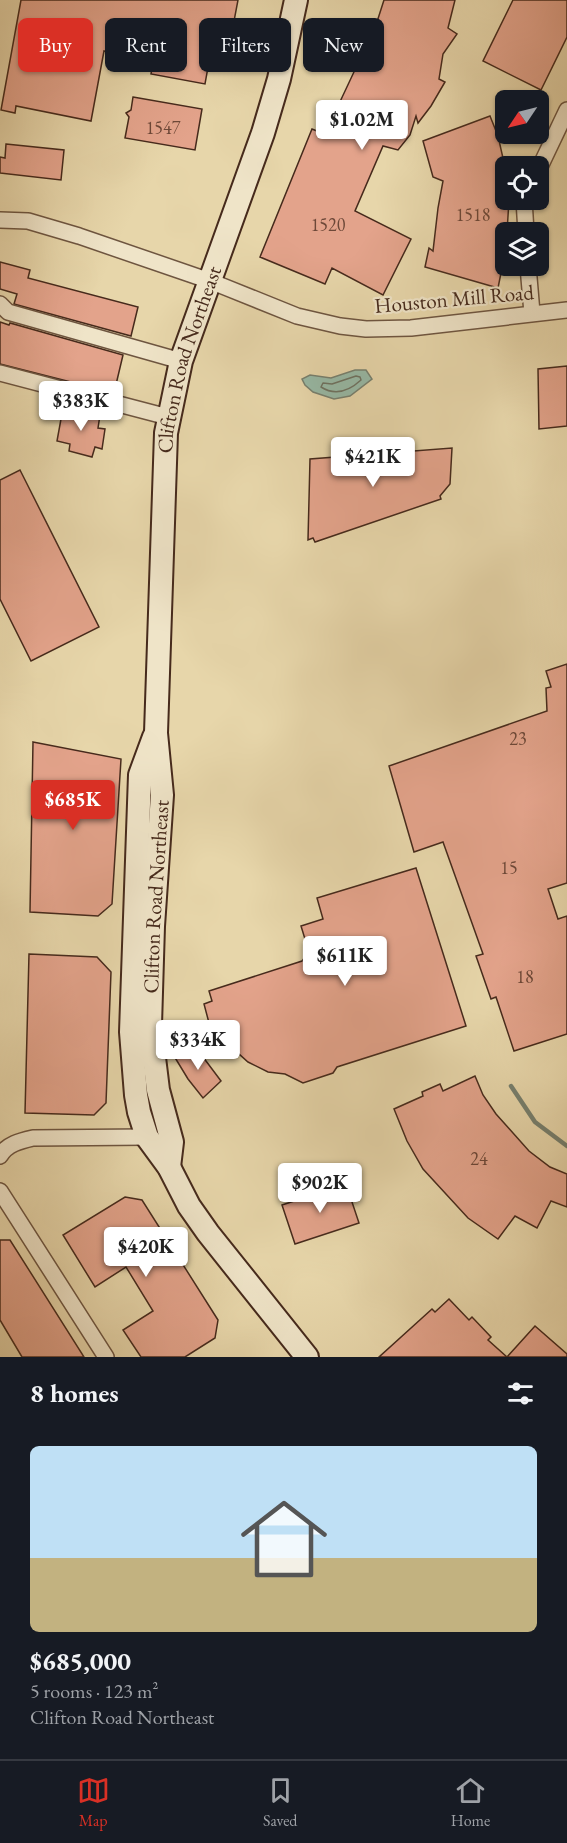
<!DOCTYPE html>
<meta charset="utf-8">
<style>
:root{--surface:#171b24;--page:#242831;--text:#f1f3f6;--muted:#9ea1a6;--line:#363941;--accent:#d93025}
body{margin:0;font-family:"EB Garamond",serif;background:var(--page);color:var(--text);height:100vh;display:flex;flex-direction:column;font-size:22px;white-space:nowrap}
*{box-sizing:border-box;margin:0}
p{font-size:20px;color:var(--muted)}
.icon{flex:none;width:33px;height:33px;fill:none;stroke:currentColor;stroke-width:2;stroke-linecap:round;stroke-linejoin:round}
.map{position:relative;height:1357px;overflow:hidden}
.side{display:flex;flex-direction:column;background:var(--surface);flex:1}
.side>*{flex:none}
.banner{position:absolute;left:18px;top:18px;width:531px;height:54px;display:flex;gap:12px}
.needle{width:39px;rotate:235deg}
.controls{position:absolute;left:495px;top:90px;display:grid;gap:12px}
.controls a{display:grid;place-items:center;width:54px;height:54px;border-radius:9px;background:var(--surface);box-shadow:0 2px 4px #0004;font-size:30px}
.price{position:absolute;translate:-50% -51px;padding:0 14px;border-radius:6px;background:#fff;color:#222;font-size:20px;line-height:39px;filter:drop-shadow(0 2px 3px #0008)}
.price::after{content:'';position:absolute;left:50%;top:36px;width:18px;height:14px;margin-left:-9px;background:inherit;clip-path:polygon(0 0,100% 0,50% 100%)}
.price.current{background:var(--accent);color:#fff}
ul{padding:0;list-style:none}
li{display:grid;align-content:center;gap:12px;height:318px;padding:0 30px}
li+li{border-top:2px solid var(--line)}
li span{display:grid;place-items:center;height:186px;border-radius:9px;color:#555}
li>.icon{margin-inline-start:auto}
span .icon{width:108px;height:108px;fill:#fffc;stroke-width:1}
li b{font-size:26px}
h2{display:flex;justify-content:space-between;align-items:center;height:72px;padding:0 30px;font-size:26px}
.chip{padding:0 21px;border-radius:9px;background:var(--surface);box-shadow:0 2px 4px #0004;font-size:21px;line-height:54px}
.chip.current{background:var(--accent);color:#fff}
.tabs{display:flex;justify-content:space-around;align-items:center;height:84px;border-top:2px solid var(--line);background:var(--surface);font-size:16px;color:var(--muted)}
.tabs a{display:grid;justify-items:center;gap:3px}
.tabs .current{color:var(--accent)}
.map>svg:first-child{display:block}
</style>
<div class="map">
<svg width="567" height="1357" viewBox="0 0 567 1357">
<rect width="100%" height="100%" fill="#e7d6aa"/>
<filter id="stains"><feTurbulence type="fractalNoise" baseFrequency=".00333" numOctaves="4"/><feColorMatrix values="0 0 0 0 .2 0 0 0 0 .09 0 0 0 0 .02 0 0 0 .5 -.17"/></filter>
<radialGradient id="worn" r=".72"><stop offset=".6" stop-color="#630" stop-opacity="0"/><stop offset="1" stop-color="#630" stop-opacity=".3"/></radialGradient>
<polygon fill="#97b9a6" stroke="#77806f" stroke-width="1.5" points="355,370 366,370 372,379 350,396 334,399 313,392 305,385 302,379 310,375 331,378"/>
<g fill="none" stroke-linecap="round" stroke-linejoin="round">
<path stroke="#6e7261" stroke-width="1.5" d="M356,376l4,1 1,3c-12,11 -26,16 -40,7l2,-4 9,1z"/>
<polyline stroke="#77806f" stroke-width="4.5" points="511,1086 535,1122 567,1146"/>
</g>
<g fill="#e3a38b" stroke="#462a1c" stroke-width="1.5">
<polygon points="21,0 238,0 231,37 214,34 205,84 151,74 156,45 120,38 117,54 104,51 91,121 16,106 15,113 1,110"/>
<polygon points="384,0 455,0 448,28 457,34 443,54 439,79 445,82 431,106 418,123 416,116 410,135 398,150 383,146 355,211 411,239 383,295 332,268 325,284 260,257 312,129 322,133 338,106 376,25"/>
<polygon points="513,0 567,0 567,37 541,90 483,61"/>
<polygon points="133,97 202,109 195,150 125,138 129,117 126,113 131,110"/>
<polygon points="490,116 498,136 505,167 506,200 509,200 507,232 506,232 504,258 498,288 425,267 429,248 433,251 438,208 443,181 433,177 423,141"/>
<polygon points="6,144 64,150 61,180 0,173 0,157 5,158"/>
<polygon points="0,262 30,270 28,278 138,307 131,336 14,304 17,294 0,289"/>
<polygon points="0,322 9,325 10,323 123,355 114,393 0,364"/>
<polygon points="567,366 567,426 539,429 538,369"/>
<polygon points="63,408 100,415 98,428 105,429 102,449 95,447 92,457 69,451 70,444 57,441"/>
<polygon points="452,448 450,484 440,496 441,499 315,542 313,538 308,540 310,459"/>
<polygon points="20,470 99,627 31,661 0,599 0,480"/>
<polygon points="567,664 567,883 548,889 558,919 567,916 567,1034 514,1051 496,997 491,999 476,956 483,954 443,842 414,852 389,766 547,711 546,688 551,687 546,671"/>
<polygon points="33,742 121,759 112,904 98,916 30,912"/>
<polygon points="416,868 466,1026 337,1067 333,1073 303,1083 285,1074 268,1072 248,1062 230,1046 213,1038 204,1004 212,1001 209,991 302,961 309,952 301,926 323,919 317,898"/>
<polygon points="29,954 97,957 111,972 106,1103 94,1115 25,1113"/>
<polygon points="194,1045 221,1081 203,1098 188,1079 174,1056"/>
<polygon points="475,1076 483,1095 496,1114 529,1151 550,1167 567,1174 567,1207 551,1201 537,1228 515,1216 498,1239 468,1218 423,1169 407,1141 394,1109 423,1096 422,1092 440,1084 443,1091"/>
<polygon points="346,1184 359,1223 295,1244 282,1205"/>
<polygon points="125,1197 142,1200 218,1320 215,1338 185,1357 141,1357 123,1330 153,1311 126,1267 95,1287 63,1235"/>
<polygon points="0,1240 10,1240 84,1357 22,1357 0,1320"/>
<polygon points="449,1299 469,1320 472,1317 491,1337 488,1340 507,1357 535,1326 567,1354 567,1357 379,1357 432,1309 435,1312"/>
</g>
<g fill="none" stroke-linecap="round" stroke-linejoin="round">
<g stroke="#6e5540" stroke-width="18">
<g id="minor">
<polyline points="538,171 567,110"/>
<polyline points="524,200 526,232"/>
<polyline points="0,220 28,221 79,236 210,281 297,316 340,326 366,329 411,328 567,310"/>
<polyline points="528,266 532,313"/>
<polyline points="0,304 8,312 181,361"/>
<polyline points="0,373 168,417"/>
<path d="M0,1156c7,-12 20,-15 33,-18l114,-1"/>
<polyline points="0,1191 106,1357"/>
</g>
</g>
<g stroke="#462a1c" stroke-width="26">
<g id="secondary">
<polyline points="154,737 140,775 131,1032 136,1095 139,1112 147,1137 169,1167 189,1206 208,1233 307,1357"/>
<path id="s1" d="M169,1167l3,-25 -14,-52 -8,-65 3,-99 9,-131 -6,-62 10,-300 15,-72 82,-228 16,-54 17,-79"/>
</g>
</g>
<use href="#minor" stroke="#efe4c8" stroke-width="15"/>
<use href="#secondary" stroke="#efe4c8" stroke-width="22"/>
</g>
<g text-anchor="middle" stroke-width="4.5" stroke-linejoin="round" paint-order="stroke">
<g font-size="18" fill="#6d4838">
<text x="163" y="134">1547</text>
<text x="473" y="221">1518</text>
<text x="328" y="231">1520</text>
<text x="518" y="745">23</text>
<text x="509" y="874">15</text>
<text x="525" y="983">18</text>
<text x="479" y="1165">24</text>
</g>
<g font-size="21" fill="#462a1c" stroke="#efe4c8">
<text transform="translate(454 299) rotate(-5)" y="7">Houston Mill Road</text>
<text dy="7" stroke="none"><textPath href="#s1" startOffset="814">Clifton Road Northeast</textPath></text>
<text dy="7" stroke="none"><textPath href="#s1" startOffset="273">Clifton Road Northeast</textPath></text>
</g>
</g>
<rect width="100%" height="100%" filter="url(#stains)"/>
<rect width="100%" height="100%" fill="url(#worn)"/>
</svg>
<div class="controls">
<a><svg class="needle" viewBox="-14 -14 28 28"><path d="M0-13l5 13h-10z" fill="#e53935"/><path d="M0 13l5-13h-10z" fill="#9ea1a6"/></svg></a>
<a><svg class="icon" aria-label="locate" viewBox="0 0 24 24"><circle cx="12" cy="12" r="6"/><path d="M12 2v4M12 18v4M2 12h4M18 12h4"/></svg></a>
<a><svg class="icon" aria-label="layers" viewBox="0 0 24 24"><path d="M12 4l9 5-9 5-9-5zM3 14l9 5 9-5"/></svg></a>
</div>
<b class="price" style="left:362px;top:151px">$1.02M</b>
<b class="price" style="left:81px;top:432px">$383K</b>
<b class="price" style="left:373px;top:488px">$421K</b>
<b class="price current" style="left:73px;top:831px">$685K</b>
<b class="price" style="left:345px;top:987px">$611K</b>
<b class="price" style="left:198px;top:1071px">$334K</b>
<b class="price" style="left:320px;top:1214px">$902K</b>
<b class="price" style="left:146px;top:1278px">$420K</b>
<div class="banner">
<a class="chip current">Buy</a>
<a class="chip">Rent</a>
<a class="chip">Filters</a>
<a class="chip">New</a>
</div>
</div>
<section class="side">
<h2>8 homes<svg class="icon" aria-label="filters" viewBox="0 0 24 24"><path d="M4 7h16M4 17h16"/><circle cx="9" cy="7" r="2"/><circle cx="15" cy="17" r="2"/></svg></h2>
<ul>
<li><span style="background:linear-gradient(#bfe0f5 60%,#c2b280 0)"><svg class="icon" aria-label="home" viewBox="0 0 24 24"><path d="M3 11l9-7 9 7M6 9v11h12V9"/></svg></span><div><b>$685,000</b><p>5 rooms · 123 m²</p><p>Clifton Road Northeast</p></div></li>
</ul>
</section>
<nav class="tabs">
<a class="current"><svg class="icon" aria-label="map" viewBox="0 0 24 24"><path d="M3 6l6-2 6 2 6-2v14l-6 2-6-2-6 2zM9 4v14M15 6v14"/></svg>Map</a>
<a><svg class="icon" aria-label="saved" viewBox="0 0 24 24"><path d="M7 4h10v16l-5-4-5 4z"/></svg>Saved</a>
<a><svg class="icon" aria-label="home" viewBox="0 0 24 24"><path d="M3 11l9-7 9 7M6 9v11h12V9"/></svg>Home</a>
</nav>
